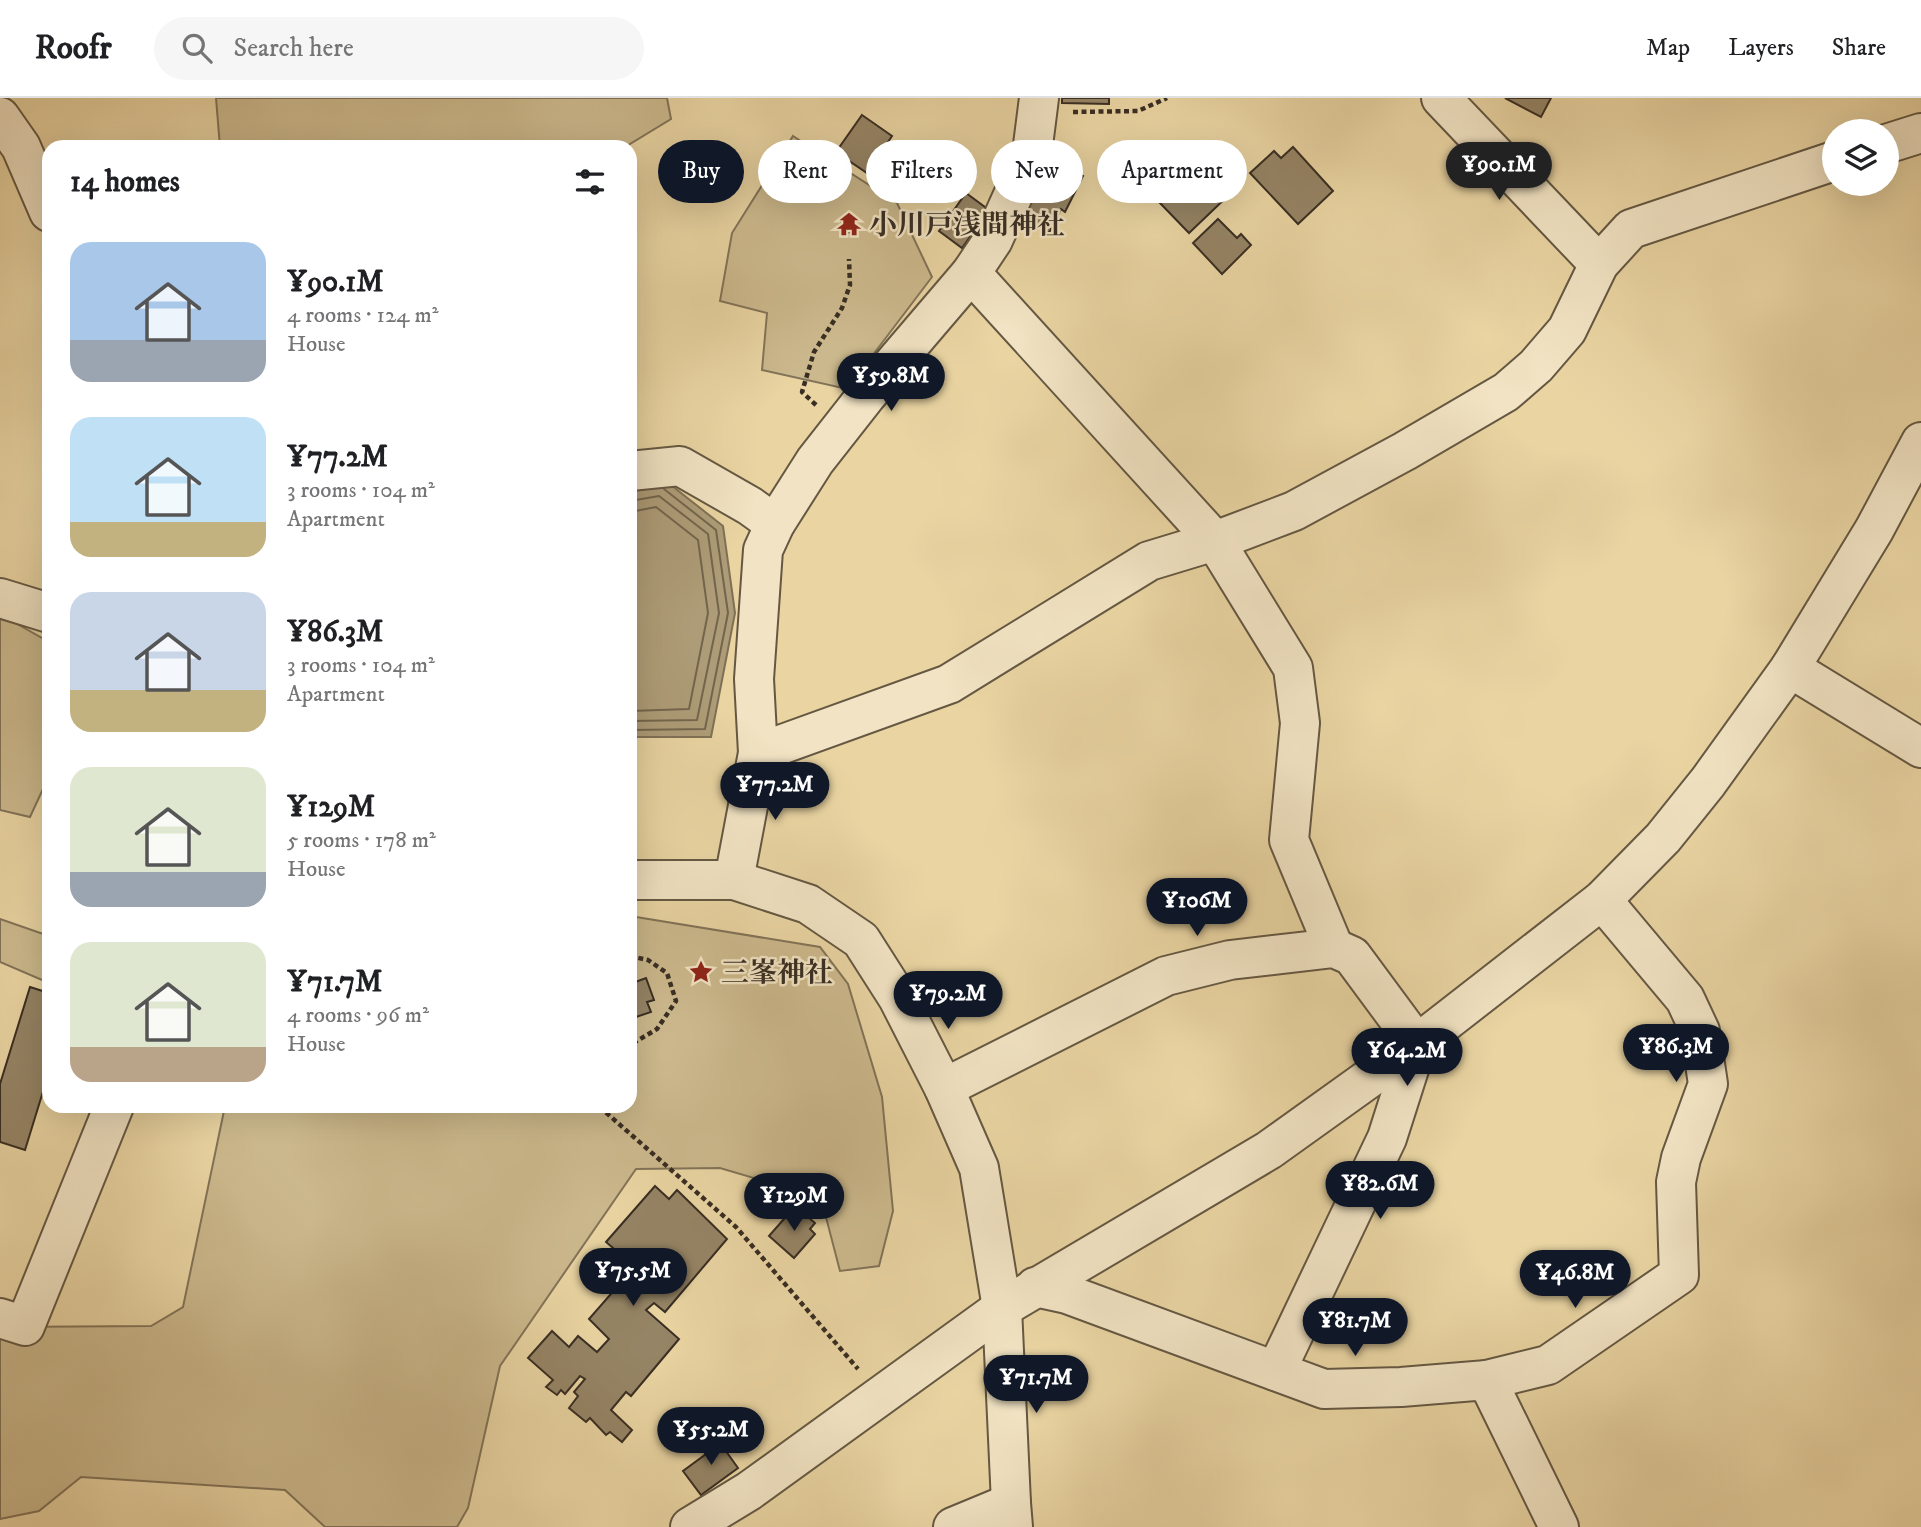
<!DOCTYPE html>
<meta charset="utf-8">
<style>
:root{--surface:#fff;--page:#f6f6f6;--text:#202124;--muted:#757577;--line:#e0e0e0;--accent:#111827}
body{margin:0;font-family:"IM FELL DW Pica","Noto Serif JP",serif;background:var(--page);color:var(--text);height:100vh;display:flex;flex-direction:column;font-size:26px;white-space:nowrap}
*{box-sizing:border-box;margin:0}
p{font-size:23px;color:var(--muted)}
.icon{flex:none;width:38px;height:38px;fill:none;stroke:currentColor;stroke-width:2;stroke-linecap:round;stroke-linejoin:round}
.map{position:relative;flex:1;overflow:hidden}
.side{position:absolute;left:42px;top:42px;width:595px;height:973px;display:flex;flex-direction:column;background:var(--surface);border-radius:21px;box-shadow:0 7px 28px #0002}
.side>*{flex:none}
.top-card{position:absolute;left:658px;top:42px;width:665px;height:63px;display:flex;gap:14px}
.fabs{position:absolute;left:1822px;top:21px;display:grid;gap:14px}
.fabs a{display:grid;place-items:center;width:77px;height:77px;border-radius:50%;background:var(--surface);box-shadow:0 7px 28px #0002;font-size:35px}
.price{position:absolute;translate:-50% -60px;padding:0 16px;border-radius:24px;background:var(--accent);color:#fff;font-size:23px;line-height:46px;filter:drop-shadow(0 2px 4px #0008)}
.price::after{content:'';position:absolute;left:50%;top:42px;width:21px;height:16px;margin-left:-10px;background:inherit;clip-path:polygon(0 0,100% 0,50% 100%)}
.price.current{background:#222;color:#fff}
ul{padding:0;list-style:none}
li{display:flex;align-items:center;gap:21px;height:175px;padding:0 28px}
li span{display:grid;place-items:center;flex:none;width:196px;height:140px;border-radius:21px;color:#555}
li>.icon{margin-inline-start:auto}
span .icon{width:84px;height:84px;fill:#fffc;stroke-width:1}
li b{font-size:30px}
h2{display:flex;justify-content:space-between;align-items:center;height:84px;padding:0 28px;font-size:30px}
.chip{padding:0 24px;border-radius:32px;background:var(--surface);box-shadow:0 7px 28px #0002;font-size:24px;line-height:63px}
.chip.current{background:var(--accent);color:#fff}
header{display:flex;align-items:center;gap:42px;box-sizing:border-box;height:98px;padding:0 35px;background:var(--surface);border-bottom:2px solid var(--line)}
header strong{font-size:33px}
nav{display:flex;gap:38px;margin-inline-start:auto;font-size:24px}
.search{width:490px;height:63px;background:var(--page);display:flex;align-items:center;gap:18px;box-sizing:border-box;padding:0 24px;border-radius:38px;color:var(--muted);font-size:26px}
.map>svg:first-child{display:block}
</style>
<header>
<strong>Roofr</strong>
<div class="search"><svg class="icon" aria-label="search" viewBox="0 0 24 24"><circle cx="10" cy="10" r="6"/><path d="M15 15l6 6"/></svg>Search here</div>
<nav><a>Map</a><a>Layers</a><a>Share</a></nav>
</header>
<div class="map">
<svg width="1921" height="1429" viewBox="0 0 1921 1429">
<rect width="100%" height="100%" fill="#e9d4a2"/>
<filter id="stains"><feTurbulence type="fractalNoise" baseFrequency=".00286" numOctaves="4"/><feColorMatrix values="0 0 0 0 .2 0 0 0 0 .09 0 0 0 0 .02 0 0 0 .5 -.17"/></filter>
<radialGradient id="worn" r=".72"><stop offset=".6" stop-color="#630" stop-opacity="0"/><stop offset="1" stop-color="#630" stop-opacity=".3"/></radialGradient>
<g fill="#cbb88c" stroke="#827358" stroke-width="2">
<polygon points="216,0 667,0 671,21 625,49 220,49"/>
<polygon points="793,38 897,105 932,179 847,291 762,272 767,215 720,203 732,135"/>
<polygon points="0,516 49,544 49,678 30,719 0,712"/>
<polygon points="630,818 820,849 848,886 882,999 893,1113 879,1168 840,1173 821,1100 720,1070 636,1071 500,1268 468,1410 457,1429 325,1429 285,1392 81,1379 39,1413 0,1421 0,1229 151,1228 183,1209 225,1008 630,1008"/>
<polygon points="0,821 49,838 49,885 0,864"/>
</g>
<polygon fill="#ad9c77" stroke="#7f7055" stroke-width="2" points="662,380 723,428 735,515 711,639 630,639 630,388"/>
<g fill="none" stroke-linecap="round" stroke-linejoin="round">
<g stroke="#73654d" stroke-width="2">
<polyline points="630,403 659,398 708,436 719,515 697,622 630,623"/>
<polyline points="630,414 656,409 698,442 708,515 689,611 630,613"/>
<polyline points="630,632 705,631 728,515 716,432 664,391"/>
</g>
</g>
<g fill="#958465" stroke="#392e23" stroke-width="2">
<polygon points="1062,0 1109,0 1109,6 1062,5"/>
<polygon points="1505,0 1551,0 1541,19"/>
<polygon points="862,17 892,38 867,75 836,54"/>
<polygon points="1293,49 1333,93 1298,126 1250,75 1274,53 1281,60"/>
<polygon points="1051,62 1083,78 1065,114 1061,111 1049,135 1025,122 1028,115 1025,113"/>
<polygon points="1187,69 1206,89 1217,79 1232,94 1189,135 1159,104 1171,93 1167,88"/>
<polygon points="966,95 989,112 962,150 939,133"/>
<polygon points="855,120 856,134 843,135 841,121"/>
<polygon points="1218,121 1237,140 1241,136 1251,147 1222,176 1193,145"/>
<polygon points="646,880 654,902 647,904 651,914 630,921 630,886"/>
<polygon points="30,889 49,895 49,974 25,1052 0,1044 0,986"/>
<polygon points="655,1088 669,1101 677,1092 727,1141 665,1214 654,1205 646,1212 679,1241 631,1298 626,1294 611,1312 632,1332 622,1344 610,1334 606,1337 590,1320 586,1324 569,1310 578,1298 574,1294 585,1281 580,1278 565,1296 561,1292 557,1297 546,1289 553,1282 528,1260 552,1233 569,1249 578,1238 597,1254 609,1241 589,1221 625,1180 610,1168 620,1156 606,1144"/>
<polygon points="791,1113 797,1118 801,1113 815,1125 810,1131 815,1136 794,1160 769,1138"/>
<polygon points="721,1339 727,1346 723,1349 738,1370 701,1397 683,1373 706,1356 703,1352"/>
</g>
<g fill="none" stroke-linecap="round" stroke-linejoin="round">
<g stroke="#655843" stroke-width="42">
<g id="minor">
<polyline points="1441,0 1599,166"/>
<polyline points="0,19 21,49 49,114"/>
<polyline points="1886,46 1921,35"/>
<polyline points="971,175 1215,443 1293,570 1300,625 1289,742 1334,850"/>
<polyline points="630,373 680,368 750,408 775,426"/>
<polyline points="0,500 49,515"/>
<polyline points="1790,570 1921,650"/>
<polyline points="758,655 949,586 1149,463 1215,443 1294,413 1405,353 1506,294 1536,268 1567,232 1599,166 1631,131 1834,63"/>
<polyline points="630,782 734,782 808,806 861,842 898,900 944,990 979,1070 1002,1210 1011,1405 1013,1429"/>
<polyline points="734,782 758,655 754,581 763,452 775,426 815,363 866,298 971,175 993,142 1032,55 1039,0"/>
<polyline points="944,990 1166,878 1230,862 1334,850 1352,858 1417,946 1387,1040 1276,1273"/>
<polyline points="1035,1189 1067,1196 1324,1291 1401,1289 1487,1282 1559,1429"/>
<polyline points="0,1220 25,1228 114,1008"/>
<polyline points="1487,1282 1548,1267 1679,1177 1676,1084 1681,1060 1708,986 1700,933 1685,901 1602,802"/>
<polyline points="690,1429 749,1393 1002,1210 1269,1052 1417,946 1602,802 1663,740 1708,684 1790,570 1874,432 1921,344"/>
<polyline points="953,1429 1011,1405"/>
</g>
</g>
<g stroke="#392e23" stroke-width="4.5" stroke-dasharray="5 3.5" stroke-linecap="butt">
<polyline points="1073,14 1138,13 1167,0"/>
<polyline points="816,307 802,294 814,254 842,210 850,187 849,161"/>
<polyline points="630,858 648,862 667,875 676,903 657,931 630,947"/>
<polyline points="603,1008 602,1011 736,1129 858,1271"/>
</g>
<use href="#minor" stroke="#f1e3c3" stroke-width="38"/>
</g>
<defs>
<g id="temple-bare" transform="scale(1.89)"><path d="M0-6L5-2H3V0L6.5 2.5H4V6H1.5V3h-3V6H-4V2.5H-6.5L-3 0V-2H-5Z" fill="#8f2418" stroke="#f1e3c3" stroke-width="2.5" paint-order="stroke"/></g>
<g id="sight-bare" transform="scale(1.89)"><path d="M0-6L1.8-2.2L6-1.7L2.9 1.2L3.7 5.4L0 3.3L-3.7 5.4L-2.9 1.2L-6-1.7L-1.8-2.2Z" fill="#8f2418" stroke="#f1e3c3" stroke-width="2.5" paint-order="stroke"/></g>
</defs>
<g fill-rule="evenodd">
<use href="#temple-bare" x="849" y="126"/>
<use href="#sight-bare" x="701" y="874"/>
</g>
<g text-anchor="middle" stroke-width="5" stroke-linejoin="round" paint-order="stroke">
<g font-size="28" font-weight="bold" fill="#392e23" stroke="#f1e3c3" text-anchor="start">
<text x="869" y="136">小川戸浅間神社</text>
<text x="721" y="884">三峯神社</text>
</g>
</g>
<rect width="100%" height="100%" filter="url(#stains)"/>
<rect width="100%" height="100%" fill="url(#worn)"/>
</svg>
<div class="fabs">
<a><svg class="icon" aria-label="layers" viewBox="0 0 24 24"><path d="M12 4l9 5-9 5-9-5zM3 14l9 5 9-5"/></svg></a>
</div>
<b class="price current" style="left:1499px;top:104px">¥90.1M</b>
<b class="price" style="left:891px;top:315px">¥59.8M</b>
<b class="price" style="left:775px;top:724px">¥77.2M</b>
<b class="price" style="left:1197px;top:840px">¥106M</b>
<b class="price" style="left:948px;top:933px">¥79.2M</b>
<b class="price" style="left:1676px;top:986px">¥86.3M</b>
<b class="price" style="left:1407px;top:990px">¥64.2M</b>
<b class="price" style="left:1380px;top:1123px">¥82.6M</b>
<b class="price" style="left:794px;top:1135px">¥129M</b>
<b class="price" style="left:633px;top:1210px">¥75.5M</b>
<b class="price" style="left:1575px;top:1212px">¥46.8M</b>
<b class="price" style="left:1355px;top:1260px">¥81.7M</b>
<b class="price" style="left:1036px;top:1317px">¥71.7M</b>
<b class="price" style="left:711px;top:1369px">¥55.2M</b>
<div class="top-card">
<a class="chip current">Buy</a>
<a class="chip">Rent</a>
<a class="chip">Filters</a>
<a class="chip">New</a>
<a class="chip">Apartment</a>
</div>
<section class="side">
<h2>14 homes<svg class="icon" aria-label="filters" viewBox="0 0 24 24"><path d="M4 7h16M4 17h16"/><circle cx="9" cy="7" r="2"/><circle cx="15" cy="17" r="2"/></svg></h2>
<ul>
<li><span style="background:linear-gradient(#a9c7e8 70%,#9aa5b1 0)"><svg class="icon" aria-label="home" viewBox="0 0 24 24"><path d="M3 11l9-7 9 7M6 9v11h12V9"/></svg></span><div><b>¥90.1M</b><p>4 rooms · 124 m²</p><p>House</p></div></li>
<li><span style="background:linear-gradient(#bfe0f5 75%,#c2b280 0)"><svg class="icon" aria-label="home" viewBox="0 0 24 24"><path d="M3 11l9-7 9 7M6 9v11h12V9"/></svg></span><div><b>¥77.2M</b><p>3 rooms · 104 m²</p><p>Apartment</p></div></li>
<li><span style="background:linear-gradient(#c9d6e8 70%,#c2b280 0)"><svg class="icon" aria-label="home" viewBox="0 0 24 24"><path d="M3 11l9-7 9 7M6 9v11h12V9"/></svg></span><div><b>¥86.3M</b><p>3 rooms · 104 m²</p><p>Apartment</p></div></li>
<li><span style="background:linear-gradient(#dfe7d0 75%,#9aa5b1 0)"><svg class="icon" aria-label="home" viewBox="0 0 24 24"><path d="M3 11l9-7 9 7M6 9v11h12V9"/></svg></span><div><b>¥129M</b><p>5 rooms · 178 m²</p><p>House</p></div></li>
<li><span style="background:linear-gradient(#dfe7d0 75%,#b9a48a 0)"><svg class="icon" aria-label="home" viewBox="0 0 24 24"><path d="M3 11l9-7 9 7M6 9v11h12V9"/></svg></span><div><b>¥71.7M</b><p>4 rooms · 96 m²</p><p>House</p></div></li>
</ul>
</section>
</div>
